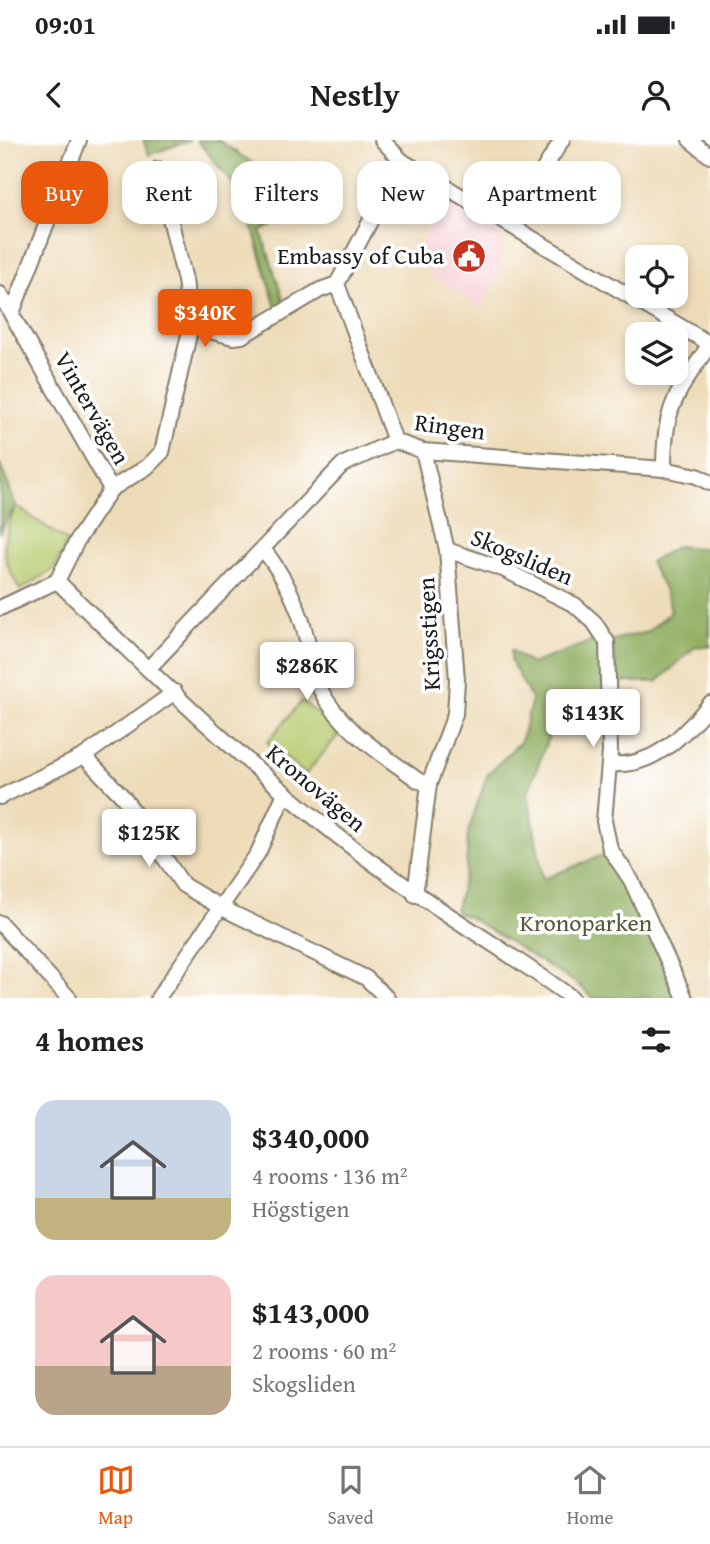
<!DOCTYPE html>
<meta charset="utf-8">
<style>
:root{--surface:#fff;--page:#f6f6f6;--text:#202124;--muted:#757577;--line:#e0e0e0;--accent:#ea580c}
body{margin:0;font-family:"Gentium Book Plus",serif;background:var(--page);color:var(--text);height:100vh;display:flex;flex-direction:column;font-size:26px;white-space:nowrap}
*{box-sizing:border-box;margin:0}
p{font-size:23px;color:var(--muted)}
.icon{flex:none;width:38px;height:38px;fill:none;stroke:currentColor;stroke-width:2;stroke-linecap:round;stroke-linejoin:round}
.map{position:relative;height:858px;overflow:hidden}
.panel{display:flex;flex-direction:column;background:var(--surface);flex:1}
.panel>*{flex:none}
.hud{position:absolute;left:21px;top:21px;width:668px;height:63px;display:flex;gap:14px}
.buttons{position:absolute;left:625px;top:105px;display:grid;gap:14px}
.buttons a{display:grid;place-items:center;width:63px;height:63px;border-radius:14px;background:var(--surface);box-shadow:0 4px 10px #0003;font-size:35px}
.price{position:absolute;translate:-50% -60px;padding:0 16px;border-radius:7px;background:#fff;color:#222;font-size:23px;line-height:46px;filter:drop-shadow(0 2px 4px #0008)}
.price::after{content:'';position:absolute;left:50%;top:42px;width:21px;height:16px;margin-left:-10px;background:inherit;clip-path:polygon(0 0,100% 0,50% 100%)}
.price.selected{background:var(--accent);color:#fff}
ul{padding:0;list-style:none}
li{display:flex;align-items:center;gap:21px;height:175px;padding:0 35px}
li span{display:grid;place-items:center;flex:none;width:196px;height:140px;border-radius:21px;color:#555}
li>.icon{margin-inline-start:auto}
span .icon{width:84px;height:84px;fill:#fffc;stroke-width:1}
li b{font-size:30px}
h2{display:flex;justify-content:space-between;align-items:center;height:84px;padding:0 35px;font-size:30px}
.tag{padding:0 24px;border-radius:21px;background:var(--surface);box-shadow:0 4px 10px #0003;font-size:24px;line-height:63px}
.tag.selected{background:var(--accent);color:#fff}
.status{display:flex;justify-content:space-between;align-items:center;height:49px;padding:0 35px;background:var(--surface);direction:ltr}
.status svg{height:19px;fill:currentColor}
header{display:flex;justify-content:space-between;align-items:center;height:91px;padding:0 35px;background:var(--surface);font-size:32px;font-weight:800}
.tab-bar{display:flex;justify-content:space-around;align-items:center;height:98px;border-top:2px solid var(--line);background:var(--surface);font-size:19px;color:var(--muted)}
.tab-bar a{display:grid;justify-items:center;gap:4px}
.tab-bar .selected{color:var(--accent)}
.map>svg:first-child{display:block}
</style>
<div class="status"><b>09:01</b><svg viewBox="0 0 49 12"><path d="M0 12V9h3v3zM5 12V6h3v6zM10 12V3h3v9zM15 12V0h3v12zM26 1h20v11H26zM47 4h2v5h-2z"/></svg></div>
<header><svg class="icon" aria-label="back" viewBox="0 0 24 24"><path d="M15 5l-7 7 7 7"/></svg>Nestly<svg class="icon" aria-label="person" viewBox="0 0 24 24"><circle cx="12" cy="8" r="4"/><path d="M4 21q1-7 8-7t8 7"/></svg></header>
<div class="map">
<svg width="710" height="858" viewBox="0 0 710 858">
<rect width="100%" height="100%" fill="#fff"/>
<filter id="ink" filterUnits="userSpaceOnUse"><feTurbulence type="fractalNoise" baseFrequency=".0143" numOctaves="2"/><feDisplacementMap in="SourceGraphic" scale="14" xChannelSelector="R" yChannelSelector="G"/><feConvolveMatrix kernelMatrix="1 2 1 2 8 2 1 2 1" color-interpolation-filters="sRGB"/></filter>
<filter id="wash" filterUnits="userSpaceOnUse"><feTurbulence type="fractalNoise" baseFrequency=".00686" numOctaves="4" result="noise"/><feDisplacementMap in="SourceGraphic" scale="28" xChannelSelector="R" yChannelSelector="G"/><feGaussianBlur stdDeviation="1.57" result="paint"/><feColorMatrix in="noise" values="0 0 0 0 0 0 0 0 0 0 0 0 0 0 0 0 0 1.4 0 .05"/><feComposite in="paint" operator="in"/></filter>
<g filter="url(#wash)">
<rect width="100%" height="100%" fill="#eedcb9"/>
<polygon fill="#f7cfd4" points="445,55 501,89 499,131 482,169 428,133 432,126 414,116"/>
<g fill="#b7cb6f" stroke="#6a7446" stroke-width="2">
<path d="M16,366l51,35 -13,28 -34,21c-20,-37 -20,-44 -4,-84z"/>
<polygon points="302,561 340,593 306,634 267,602"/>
</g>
<g fill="#91af62" stroke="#56663f" stroke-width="2">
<polygon points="143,0 190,0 149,15"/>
<polygon points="197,0 218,0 299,54 285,80 261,91 284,162 276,168 249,75 232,43"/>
<polygon points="0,323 16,366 0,391"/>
<path d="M677,406l33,3v98l-14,-1 -39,36h-40l-5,-42 35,-8 24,-20c-3,-21 -13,-32 -21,-50z"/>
<polygon points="598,499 603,511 608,588 556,576 528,653 543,739 610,712 630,746 678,858 593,858 580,846 469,777 455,772 466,730 468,692 487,635 521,601 532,560 511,521 511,510 531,524"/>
</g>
</g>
<g filter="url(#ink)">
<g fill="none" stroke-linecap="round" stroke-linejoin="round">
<g stroke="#857c6a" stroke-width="18">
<g id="minor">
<polyline points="382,0 402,21 710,204"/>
<polyline points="690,0 710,16"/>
<polyline points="510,83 562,0"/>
<polyline points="0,154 111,349 78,399 57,441"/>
<polyline points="12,173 79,0"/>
<polyline points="191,186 233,197 242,196 320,150 337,144"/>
<polyline points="395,301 337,144 402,21"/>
<path d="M664,329c0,-64 12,-74 46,-125"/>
<polyline points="111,349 147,327 162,312 191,186 185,140 158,29"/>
<path d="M264,410c19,25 33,51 41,82 5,18 7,40 15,57 19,39 65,67 99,92l10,3"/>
<polyline points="447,410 503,429 575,465 594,482 607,502 610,612 604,681 610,709 631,740 685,858"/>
<path d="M57,441c96,94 193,188 300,270 69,53 145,96 215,147"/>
<polyline points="0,468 57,441"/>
<polyline points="148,529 342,325 395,301 423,311 664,329 697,336 710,343"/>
<polyline points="175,552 84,616 124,658 183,745 220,767 366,838 387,858"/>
<path d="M610,624c44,4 74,-29 100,-60"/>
<polyline points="0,657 84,616"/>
<polyline points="415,755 429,644 455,574 457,540 447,410 423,311"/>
<polyline points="0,783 69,858"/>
<polyline points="158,858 258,713 285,653"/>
</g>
</g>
<use href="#minor" stroke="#fff" stroke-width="14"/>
</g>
</g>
<defs>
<g id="civic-disc" transform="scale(1.75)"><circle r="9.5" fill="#c8321e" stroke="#fff"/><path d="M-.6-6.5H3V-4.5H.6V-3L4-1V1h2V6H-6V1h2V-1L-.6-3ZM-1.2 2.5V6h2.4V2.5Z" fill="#fff"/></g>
</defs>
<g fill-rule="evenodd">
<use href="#civic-disc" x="469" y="116"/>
</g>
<g text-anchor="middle" stroke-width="7" stroke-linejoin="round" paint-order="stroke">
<g font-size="24" fill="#1c1c1c" stroke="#fff" text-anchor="end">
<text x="444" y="124">Embassy of Cuba</text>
</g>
<g font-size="24" fill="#1c1c1c" stroke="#fff">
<text transform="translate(92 268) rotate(60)" y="8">Vintervägen</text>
<text transform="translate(450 287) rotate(8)" y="8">Ringen</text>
<text transform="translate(522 417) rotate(23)" y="8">Skogsliden</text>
<text transform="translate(429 494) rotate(-93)" y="8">Krigsstigen</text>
<text transform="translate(316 648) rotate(40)" y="8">Kronovägen</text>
</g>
<g font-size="24" fill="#525939" stroke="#fff">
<text x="586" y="791">Kronoparken</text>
</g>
</g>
</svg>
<div class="buttons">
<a><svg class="icon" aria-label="locate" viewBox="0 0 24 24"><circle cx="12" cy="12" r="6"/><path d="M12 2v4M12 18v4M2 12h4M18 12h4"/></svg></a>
<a><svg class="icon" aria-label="layers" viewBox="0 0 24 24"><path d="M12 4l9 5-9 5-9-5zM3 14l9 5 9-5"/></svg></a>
</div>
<b class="price selected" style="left:205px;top:209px">$340K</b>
<b class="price" style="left:307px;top:562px">$286K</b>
<b class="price" style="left:593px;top:609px">$143K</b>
<b class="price" style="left:149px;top:729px">$125K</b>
<div class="hud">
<a class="tag selected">Buy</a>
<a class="tag">Rent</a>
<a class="tag">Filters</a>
<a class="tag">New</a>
<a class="tag">Apartment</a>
</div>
</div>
<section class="panel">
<h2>4 homes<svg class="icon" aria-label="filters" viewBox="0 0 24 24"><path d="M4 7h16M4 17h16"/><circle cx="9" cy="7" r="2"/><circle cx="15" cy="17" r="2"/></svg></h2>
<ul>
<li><span style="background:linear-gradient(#c9d6e8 70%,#c2b280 0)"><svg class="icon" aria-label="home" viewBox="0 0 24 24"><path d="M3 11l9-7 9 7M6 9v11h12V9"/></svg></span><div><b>$340,000</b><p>4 rooms · 136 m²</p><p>Högstigen</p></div></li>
<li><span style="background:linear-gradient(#f6c9c9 65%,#b9a48a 0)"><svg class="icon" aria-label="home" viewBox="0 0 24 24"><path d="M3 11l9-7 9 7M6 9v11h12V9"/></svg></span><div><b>$143,000</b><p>2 rooms · 60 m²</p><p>Skogsliden</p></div></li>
</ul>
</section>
<nav class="tab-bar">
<a class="selected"><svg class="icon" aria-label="map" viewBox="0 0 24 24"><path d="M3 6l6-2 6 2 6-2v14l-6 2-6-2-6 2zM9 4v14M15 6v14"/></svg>Map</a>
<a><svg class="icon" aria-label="saved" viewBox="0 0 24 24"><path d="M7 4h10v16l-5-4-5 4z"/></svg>Saved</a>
<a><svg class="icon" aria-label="home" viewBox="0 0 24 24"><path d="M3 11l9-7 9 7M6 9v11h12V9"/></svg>Home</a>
</nav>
